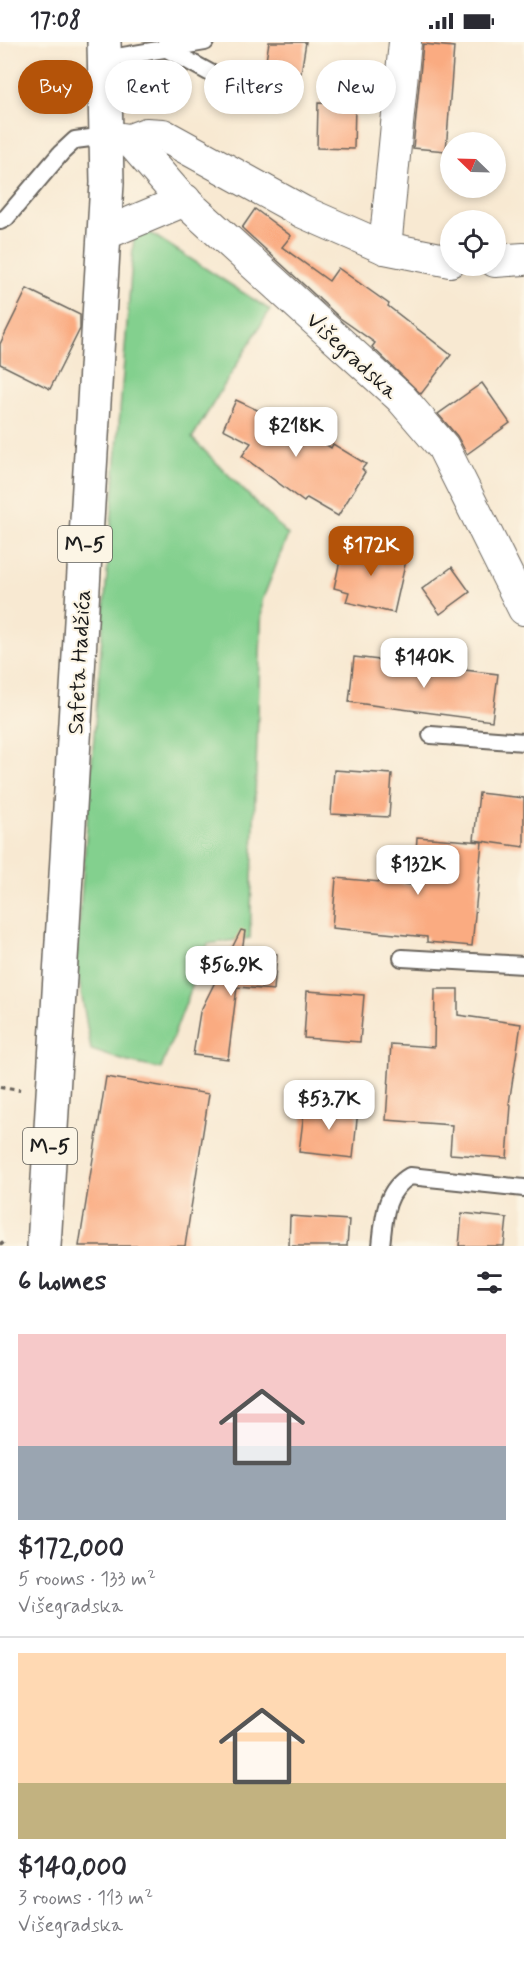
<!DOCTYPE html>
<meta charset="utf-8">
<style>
:root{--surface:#fff;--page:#f7f7f7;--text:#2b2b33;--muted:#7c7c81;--line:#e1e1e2;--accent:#b45309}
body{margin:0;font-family:Mynerve,sans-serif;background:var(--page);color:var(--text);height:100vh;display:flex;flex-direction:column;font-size:22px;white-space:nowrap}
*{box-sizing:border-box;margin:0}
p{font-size:20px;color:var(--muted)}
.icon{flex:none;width:33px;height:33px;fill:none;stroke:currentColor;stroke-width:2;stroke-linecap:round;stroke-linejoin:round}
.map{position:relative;height:1204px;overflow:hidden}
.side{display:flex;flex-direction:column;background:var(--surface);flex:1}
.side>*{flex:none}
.top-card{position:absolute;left:18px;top:18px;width:489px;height:54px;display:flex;gap:12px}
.needle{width:39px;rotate:293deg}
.tools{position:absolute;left:440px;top:90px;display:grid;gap:12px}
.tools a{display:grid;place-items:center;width:66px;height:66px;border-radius:50%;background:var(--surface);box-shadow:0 3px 9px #0003;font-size:30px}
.price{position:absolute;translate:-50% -51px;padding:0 14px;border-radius:12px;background:#fff;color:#222;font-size:20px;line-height:39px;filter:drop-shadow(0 2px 3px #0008)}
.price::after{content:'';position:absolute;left:50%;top:36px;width:18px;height:14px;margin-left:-9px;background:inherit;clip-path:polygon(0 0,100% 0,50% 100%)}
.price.active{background:var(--accent);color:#fff}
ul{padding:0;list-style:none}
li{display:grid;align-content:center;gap:12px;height:318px;padding:0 18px}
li+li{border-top:2px solid var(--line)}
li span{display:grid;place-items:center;height:186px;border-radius:0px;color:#555}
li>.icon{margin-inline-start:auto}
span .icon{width:108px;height:108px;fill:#fffc;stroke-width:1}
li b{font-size:26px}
h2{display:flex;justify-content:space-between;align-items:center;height:72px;padding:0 18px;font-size:26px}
.chip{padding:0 21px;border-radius:27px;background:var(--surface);box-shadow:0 3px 9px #0003;font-size:21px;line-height:54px}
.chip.active{background:var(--accent);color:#fff}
.status{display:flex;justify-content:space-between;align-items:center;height:42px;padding:0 30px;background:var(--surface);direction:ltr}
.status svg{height:16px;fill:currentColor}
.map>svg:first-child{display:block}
</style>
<div class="status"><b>17:08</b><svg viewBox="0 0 49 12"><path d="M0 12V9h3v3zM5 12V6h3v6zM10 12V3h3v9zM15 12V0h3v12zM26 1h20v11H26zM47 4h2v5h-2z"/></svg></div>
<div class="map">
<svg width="524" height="1204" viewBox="0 0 524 1204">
<rect width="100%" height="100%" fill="#fcf5e5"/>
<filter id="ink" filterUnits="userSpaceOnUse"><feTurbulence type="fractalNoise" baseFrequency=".0167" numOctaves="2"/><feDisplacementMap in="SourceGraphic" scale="12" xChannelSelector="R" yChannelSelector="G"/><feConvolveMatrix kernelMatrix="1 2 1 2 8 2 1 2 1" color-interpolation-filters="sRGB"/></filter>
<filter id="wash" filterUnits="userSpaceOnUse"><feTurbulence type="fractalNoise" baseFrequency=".008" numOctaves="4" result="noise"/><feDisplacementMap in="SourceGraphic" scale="24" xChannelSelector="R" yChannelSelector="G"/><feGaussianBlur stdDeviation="1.35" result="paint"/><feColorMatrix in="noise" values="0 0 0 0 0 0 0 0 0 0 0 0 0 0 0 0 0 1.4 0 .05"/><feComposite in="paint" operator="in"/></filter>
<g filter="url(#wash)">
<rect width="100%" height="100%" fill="#f8e9d2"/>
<polygon fill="#83d08e" stroke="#507655" stroke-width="1.5" points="135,181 270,268 192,396 288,493 262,559 250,896 208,902 161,1027 128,1020 91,1008 76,920"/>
<g id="blocks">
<g fill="#faab81">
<polygon points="269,0 306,0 301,31 265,25"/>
<polygon points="423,2 454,5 446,109 413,106"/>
<polygon points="318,61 355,62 354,107 317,106"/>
<polygon points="255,167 291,194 282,205 329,239 338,226 389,262 388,264 451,313 421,352 372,305 375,301 340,276 242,186"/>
<polygon points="27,247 80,273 80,287 50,347 0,322 0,302"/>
<polygon points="482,341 510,381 467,412 457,394 438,372"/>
<polygon points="236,358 270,374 274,369 331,406 333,402 366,422 362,427 365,430 338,474 307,456 304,460 242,414 251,401 223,387"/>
<polygon points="344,500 407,514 394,571 346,560 349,550 334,546"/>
<polygon points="452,525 470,550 440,572 422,547"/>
<polygon points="354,615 498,632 492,679 349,660"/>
<polygon points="334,728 392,732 389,775 331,772"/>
<polygon points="479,751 524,756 524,805 474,798"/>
<polygon points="417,795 482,800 472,904 427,900 427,895 332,886 336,836 414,843"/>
<polygon points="241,888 245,889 242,909 277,912 274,948 237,945 228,1017 193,1013 200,970"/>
<polygon points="435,947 458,947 458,973 521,982 509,1062 511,1063 507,1116 450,1112 452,1083 386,1078 391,1002 434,1005"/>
<polygon points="307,949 364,953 360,1000 304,996"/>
<polygon points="106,1035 209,1052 185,1204 79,1204"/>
<polygon points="305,1062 358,1068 353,1116 299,1110"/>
<polygon points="462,1171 507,1176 504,1204 459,1204"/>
<polygon points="290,1174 349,1178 347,1204 289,1204"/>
</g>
</g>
</g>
<g filter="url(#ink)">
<use href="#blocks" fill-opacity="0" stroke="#69645c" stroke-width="1.5"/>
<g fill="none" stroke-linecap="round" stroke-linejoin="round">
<g stroke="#69645c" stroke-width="20">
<g id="service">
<polyline points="165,3 165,6 214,33"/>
<polyline points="105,17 205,0"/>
<polyline points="0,179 6,176 61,111 75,98 106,94"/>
<polyline points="431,693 524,700"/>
<polyline points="402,916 524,923"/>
<path d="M381,1204c3,-27 3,-55 29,-70l114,12"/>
</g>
</g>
<g stroke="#69645c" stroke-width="34">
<g id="minor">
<polyline points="115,96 130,98 146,92 163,93 303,170 385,206 450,219"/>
<polyline points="130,98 177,152 401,356 443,405 524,567"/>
<polyline points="104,192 185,158"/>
<polyline points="385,206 405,0"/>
<polyline points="495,219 524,217"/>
</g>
</g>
<g stroke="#69645c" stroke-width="36">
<polyline id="primary" points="44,1204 107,141 104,0"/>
</g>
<g stroke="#69645c" stroke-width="4" stroke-dasharray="4.5 4.5" stroke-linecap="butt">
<polyline points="0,1045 20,1048"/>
<polyline points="0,1200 4,1204"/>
</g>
<use href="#service" stroke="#fff" stroke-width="16"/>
<use href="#minor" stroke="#fff" stroke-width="32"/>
<use href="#primary" stroke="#fff" stroke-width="33"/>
</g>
</g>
<g text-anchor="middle" stroke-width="4.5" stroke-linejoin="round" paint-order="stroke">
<g fill="#fcf5e5" stroke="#5f5d58" stroke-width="1.5">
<rect x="58" y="484" width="54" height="36" rx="4.5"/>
<rect x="23" y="1086" width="54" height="36" rx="4.5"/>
</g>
<g font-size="21" font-weight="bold" fill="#1c1c1c">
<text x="85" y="509">M-5</text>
<text x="50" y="1111">M-5</text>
</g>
<g font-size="22" fill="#1c1c1c" stroke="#fcf5e5">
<text transform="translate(353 313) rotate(43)" y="8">Višegradska</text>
<text transform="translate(78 620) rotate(-87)" y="8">Safeta Hadžića</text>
</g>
</g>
</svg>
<div class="tools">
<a><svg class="needle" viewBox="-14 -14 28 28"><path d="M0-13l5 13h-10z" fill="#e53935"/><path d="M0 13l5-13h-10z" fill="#7c7c81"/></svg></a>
<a><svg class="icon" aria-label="locate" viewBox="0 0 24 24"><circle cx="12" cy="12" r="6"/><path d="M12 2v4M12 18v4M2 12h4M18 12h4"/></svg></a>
</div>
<b class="price" style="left:296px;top:416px">$218K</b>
<b class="price active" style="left:371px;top:535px">$172K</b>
<b class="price" style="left:424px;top:647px">$140K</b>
<b class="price" style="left:418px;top:854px">$132K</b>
<b class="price" style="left:231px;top:955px">$56.9K</b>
<b class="price" style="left:329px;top:1089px">$53.7K</b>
<div class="top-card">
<a class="chip active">Buy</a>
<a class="chip">Rent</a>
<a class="chip">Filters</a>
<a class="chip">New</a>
</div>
</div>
<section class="side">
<h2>6 homes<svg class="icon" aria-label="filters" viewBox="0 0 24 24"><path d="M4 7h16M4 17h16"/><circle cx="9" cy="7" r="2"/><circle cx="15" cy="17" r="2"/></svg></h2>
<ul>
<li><span style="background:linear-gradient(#f6c9c9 60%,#9aa5b1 0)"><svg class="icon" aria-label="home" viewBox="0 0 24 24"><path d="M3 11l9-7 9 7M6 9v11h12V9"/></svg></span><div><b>$172,000</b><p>5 rooms · 133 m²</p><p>Višegradska</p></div></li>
<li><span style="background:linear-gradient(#ffd9b3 70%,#c2b280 0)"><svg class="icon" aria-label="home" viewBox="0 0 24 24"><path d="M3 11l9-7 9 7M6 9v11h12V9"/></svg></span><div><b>$140,000</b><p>3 rooms · 113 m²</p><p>Višegradska</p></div></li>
</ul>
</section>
